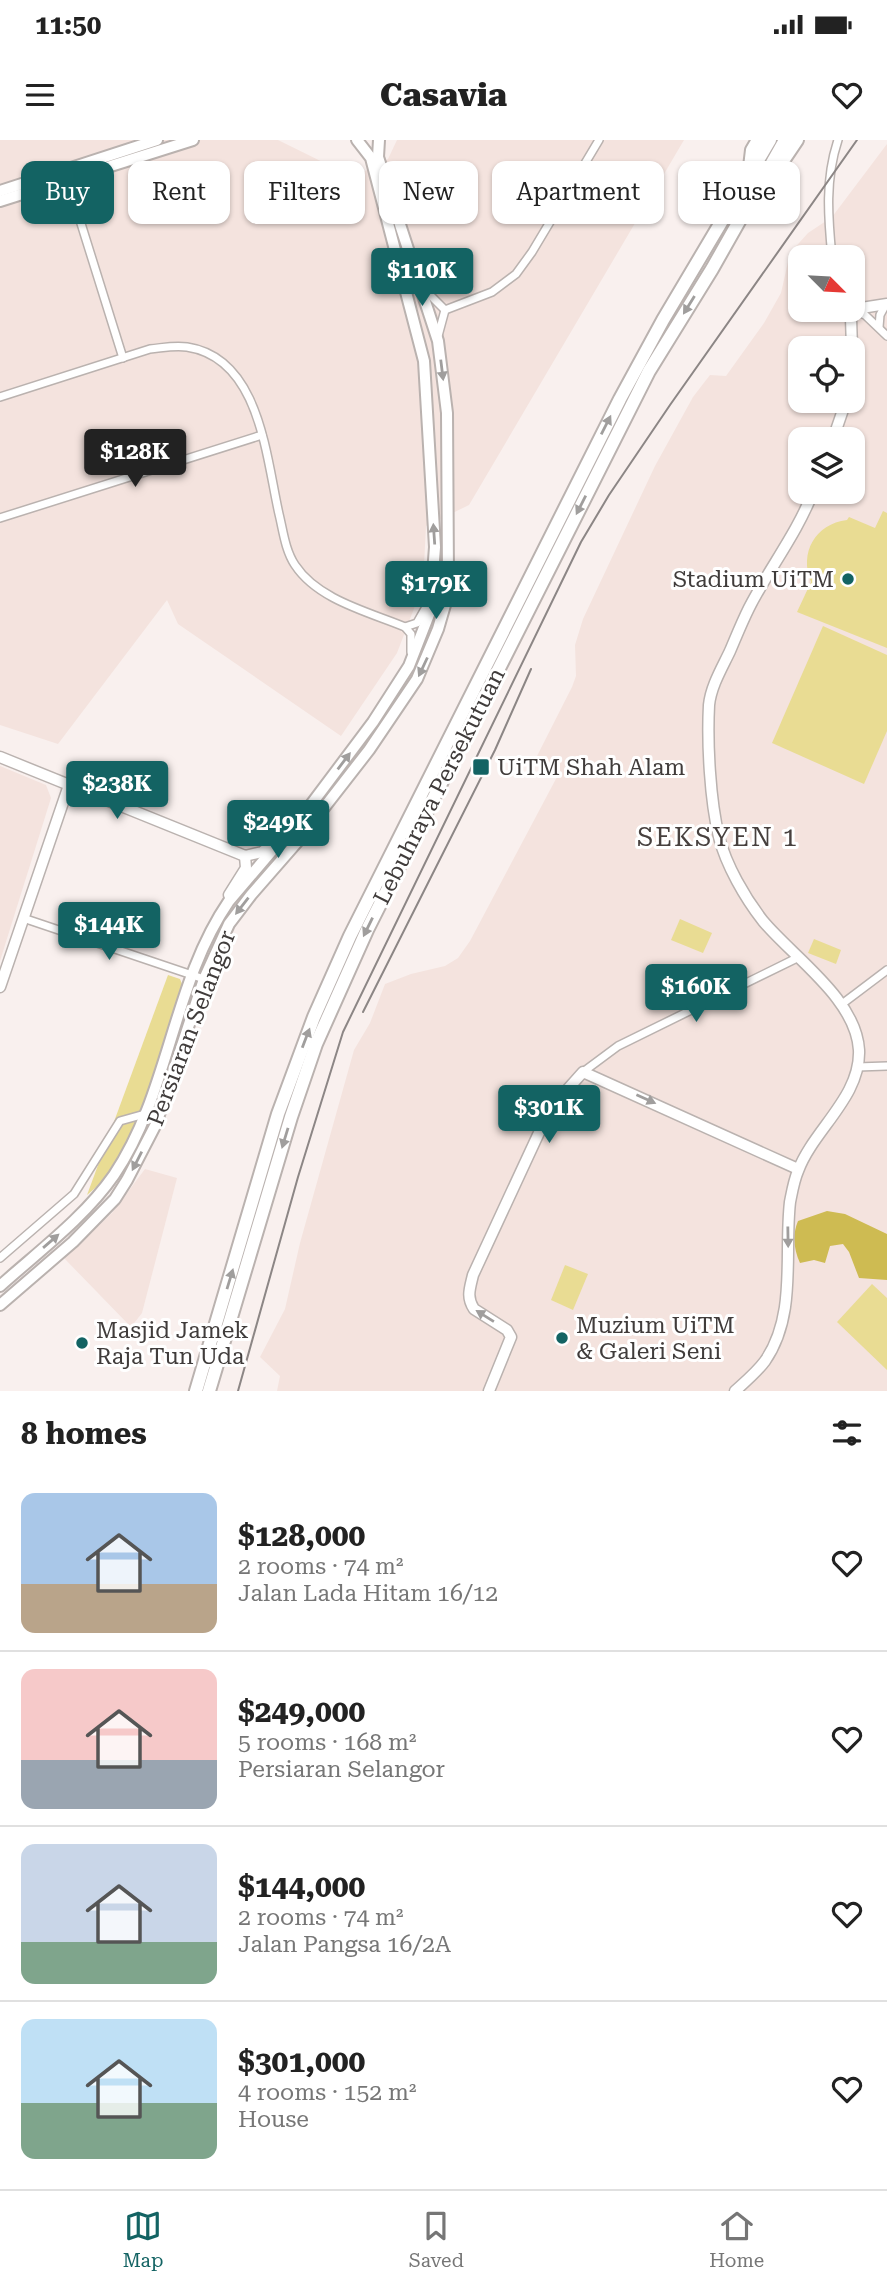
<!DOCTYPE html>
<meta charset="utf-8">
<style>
:root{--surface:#fff;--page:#f6f6f6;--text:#222;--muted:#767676;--line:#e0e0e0;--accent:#136363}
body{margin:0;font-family:"Roboto Serif",serif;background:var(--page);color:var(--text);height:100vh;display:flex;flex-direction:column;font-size:26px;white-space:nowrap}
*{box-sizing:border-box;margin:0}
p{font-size:23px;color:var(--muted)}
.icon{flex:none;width:38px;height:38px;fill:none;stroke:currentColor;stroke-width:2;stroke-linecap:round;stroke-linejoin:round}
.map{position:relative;height:1251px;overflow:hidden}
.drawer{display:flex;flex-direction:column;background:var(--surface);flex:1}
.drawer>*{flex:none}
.banner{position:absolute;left:21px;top:21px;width:845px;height:63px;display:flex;gap:14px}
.needle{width:46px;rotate:114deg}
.controls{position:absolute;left:788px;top:105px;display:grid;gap:14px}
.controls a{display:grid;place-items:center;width:77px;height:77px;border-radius:14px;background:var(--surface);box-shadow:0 2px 5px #0004;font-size:35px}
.price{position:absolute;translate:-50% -60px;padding:0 16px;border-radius:7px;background:var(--accent);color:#fff;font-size:23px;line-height:46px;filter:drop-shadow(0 2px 4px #0008)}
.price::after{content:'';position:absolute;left:50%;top:42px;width:21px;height:16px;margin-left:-10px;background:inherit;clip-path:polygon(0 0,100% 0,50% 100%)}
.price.on{background:#222;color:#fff}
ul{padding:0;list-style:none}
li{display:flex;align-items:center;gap:21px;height:175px;padding:0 21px}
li+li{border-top:2px solid var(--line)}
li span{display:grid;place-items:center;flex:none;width:196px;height:140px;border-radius:14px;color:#555}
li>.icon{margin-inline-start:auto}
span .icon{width:84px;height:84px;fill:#fffc;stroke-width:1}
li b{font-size:30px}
h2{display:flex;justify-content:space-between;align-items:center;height:84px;padding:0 21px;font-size:30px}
.chip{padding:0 24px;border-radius:14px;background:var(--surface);box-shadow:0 2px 5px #0004;font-size:24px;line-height:63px}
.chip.on{background:var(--accent);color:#fff}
.status{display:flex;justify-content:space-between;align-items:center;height:49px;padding:0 35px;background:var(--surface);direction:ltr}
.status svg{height:19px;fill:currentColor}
header{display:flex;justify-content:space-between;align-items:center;height:91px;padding:0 21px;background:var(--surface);font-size:32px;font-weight:800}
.tab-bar{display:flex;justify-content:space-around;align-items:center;height:98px;border-top:2px solid var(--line);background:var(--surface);font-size:19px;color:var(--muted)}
.tab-bar a{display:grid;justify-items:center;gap:4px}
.tab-bar .on{color:var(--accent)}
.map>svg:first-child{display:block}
</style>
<div class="status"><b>11:50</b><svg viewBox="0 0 49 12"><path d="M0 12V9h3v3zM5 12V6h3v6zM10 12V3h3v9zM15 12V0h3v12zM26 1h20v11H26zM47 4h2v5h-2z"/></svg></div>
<header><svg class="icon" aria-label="menu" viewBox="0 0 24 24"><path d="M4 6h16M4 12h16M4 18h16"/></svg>Casavia<svg class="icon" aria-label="heart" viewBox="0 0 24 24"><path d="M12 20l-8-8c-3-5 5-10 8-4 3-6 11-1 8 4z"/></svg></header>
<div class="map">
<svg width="887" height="1251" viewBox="0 0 887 1251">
<rect width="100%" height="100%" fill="#f9f0ee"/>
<g fill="#f4e3de" fill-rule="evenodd">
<polygon points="0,0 278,0 353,37 388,19 397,0 684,0 469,365 426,386 423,445 397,513 341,596 178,484 167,460 58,604 0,585"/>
<path d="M887,4v1247h-610l3,-15 -20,-19 25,-48 15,-66 54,-193 16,-27 15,-39 26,-10 34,-8 13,-8 12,-17 88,-166 -21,-19 35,-69 4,-11 -1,-31 8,-26 72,-153 38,-69 10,-13 7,-9 16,1 38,-53 17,-30 9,-40 18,-20 24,-16zM800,117h52v53h-52zM800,208h52v53h-52zM800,299h52v53h-52z"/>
<polygon points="0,626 46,645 51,658 0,821"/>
<polygon points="145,1029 177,1038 142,1173 131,1187 64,1118 112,1073"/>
</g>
<g fill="#e9dc93">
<path d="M883,371l4,2v135l-90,-36 14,-30c-12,-29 4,-58 36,-62l2,-3 26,11z"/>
<polygon points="823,486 887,515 887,591 864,644 772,603"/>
<polygon points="680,779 712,793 703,813 671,800"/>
<polygon points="814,799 841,810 836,824 808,813"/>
<polygon points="168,835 180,839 182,844 140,978 114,1032 87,1055"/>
<polygon points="565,1125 588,1134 573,1170 551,1160"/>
<polygon points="872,1144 887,1158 887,1230 837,1182"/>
</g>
<path fill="#cebb52" d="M827,1071l18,3 42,20v46l-28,-2 -10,-26 -6,-8 -13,2 -5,17 -11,-3 -14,3c-6,-13 -8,-28 -2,-42z"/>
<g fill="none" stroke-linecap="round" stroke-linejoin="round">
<g stroke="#bab2af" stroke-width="10">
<g id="street">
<polyline points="82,36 75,47 74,61 123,218"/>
<polyline points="55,44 74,60"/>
<path d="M832,117c-4,-40 -7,-78 6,-117"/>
<polyline points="424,149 445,170"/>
<polyline points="855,170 865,175 887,196"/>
<polyline points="879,187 880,175 886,164"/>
<polyline points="438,196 445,170 492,152 516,134 532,112 599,0"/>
<path d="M0,257l150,-48c12,-1 24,-4 37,-2 73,11 79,110 92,167 4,16 6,36 16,51 23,35 74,47 110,62l6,7v18"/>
<polyline points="0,378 262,295"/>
<polyline points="405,487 417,483 426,467"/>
<polyline points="23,778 204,839"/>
<polyline points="842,864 887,830"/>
<polyline points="857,927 887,926"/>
<polyline points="583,932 618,906 797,818"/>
<polyline points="0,1118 74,1054 120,981 145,974"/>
</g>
</g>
<g stroke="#bab2af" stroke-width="13">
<g id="secondary">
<polyline points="852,208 851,178 855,169 887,164"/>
<polyline points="833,299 846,261"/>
<polyline points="0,617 245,716 262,712 274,703"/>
<polyline points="229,755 246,728 245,716"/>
<polyline points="0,847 69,645"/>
<path d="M489,1251l22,-54 -4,-7 -33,-21c-8,-12 -4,-21 -1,-34l77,-166 33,-37 215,97"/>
<path d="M735,1251c10,-9 22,-19 30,-30 32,-46 19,-107 25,-159 2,-10 4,-22 8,-31 15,-41 63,-74 61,-121 -3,-51 -65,-92 -96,-129 -18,-23 -37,-56 -44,-84 -9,-37 -12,-94 -10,-132 2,-19 13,-37 21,-54 6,-14 12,-29 19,-43 21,-41 47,-73 64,-116"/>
</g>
</g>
<g stroke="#bab2af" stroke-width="14">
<g id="primary">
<polyline points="0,51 157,0"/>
<polyline points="0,61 193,0"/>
<path d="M0,1146c39,-35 84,-68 114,-111 56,-83 58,-191 115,-274l81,-95 63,-84 36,-56 21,-54 5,-65 -11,-186 -53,-203 -14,-18"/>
<polyline points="0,1165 73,1102 115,1059 127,1040 156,984 204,839 229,784 251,755 299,700 369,610 417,539 438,489 445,465 448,436 447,273 438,201 378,17 379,0"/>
</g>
</g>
<g stroke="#bab2af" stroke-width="16">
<g id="highway">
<polyline points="750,27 752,10 758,0"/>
<polyline points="770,40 797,0"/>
<polyline points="196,1251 278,974 314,877 350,796 620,259 663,180 770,0"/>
<polyline points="209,1251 291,977 316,904 367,790 649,231 712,129 785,0"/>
</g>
</g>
<use href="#street" stroke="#fff" stroke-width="7"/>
<use href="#secondary" stroke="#fff" stroke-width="10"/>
<use href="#primary" stroke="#fff" stroke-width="10"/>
<use href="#highway" stroke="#fff" stroke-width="12"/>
<g stroke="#8c8685" stroke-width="2">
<polyline points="363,872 495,610 531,529"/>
<polyline points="238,1251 298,1037 343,892 581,402 609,355 670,265 857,0"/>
</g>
</g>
<defs><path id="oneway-solid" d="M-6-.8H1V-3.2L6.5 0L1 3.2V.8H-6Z" transform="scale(1.75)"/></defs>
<g fill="#a09e9d">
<use href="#oneway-solid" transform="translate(689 165) rotate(122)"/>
<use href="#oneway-solid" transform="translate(442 230) rotate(83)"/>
<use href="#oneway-solid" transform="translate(606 285) rotate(-63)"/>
<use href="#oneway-solid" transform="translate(581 365) rotate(117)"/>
<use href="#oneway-solid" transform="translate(434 394) rotate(-94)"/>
<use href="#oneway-solid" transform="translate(423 527) rotate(115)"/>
<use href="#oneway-solid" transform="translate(344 621) rotate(-53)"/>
<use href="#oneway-solid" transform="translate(242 766) rotate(128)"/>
<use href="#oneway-solid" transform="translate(368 787) rotate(116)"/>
<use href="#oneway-solid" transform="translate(306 898) rotate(-69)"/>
<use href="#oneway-solid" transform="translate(646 959) rotate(24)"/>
<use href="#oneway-solid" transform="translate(285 998) rotate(107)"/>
<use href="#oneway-solid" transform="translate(137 1021) rotate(117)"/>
<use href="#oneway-solid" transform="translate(788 1097) rotate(89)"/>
<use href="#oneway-solid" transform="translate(51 1101) rotate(-41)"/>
<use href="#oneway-solid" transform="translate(230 1139) rotate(-73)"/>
<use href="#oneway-solid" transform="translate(485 1176) rotate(-148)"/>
</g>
<g fill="#136363" stroke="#fff" stroke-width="2.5">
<circle cx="848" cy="439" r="7"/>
<rect x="472" y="618" width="18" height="18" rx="3.5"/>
<circle cx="562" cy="1198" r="7"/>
<circle cx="82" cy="1203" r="7"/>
</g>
<g text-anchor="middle" stroke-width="6" stroke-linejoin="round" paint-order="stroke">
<g font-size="23" fill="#403c3b" stroke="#fff" text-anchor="start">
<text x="834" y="447" text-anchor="end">Stadium UiTM</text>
<text x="497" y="635">UiTM Shah Alam</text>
<text x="576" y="1193">Muzium UiTM<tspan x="576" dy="26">&amp; Galeri Seni</tspan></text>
<text x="96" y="1198">Masjid Jamek<tspan x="96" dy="26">Raja Tun Uda</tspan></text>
</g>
<g font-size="23" fill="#403c3b" stroke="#fff">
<text transform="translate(439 646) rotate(-63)" y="8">Lebuhraya Persekutuan</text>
<text transform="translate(191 888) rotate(-69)" y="8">Persiaran Selangor</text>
</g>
<g font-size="26" letter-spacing="2" fill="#47403e" stroke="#fff">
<text x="718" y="706">SEKSYEN 1</text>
</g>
</g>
</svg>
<div class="controls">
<a><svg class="needle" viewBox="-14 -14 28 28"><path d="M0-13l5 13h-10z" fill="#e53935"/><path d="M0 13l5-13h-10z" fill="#767676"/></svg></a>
<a><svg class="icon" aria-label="locate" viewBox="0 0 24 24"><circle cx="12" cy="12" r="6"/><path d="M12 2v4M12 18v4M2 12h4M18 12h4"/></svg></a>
<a><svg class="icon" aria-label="layers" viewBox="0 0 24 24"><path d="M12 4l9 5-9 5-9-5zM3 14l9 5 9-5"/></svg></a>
</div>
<b class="price" style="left:422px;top:168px">$110K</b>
<b class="price on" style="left:135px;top:349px">$128K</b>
<b class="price" style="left:436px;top:481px">$179K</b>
<b class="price" style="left:117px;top:681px">$238K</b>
<b class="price" style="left:278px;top:720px">$249K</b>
<b class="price" style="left:109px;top:822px">$144K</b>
<b class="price" style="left:696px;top:884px">$160K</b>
<b class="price" style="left:549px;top:1005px">$301K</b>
<div class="banner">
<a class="chip on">Buy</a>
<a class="chip">Rent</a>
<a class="chip">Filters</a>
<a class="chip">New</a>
<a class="chip">Apartment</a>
<a class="chip">House</a>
</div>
</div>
<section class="drawer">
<h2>8 homes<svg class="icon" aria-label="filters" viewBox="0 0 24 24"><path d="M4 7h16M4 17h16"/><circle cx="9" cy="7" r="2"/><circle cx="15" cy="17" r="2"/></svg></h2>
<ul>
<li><span style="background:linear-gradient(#a9c7e8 65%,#b9a48a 0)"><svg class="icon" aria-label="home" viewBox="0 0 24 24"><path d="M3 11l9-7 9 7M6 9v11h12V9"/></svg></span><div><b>$128,000</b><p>2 rooms · 74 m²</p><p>Jalan Lada Hitam 16/12</p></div><svg class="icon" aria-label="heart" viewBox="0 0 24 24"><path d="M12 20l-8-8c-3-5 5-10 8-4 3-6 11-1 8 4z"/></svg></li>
<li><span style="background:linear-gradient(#f6c9c9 65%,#9aa5b1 0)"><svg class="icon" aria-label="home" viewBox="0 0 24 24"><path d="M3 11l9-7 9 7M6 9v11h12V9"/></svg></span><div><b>$249,000</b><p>5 rooms · 168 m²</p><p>Persiaran Selangor</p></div><svg class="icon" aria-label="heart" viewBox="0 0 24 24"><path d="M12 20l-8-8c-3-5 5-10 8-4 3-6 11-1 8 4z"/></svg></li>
<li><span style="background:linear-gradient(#c9d6e8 70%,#7fa58c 0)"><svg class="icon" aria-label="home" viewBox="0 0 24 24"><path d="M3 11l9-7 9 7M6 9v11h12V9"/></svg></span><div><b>$144,000</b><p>2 rooms · 74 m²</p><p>Jalan Pangsa 16/2A</p></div><svg class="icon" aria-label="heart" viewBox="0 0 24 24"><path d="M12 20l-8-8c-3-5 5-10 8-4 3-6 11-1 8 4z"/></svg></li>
<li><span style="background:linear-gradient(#bfe0f5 60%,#7fa58c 0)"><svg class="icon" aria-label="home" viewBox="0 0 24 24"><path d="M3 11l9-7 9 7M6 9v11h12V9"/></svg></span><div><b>$301,000</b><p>4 rooms · 152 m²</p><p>House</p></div><svg class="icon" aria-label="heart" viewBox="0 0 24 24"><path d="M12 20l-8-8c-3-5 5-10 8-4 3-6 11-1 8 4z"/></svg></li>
</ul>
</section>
<nav class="tab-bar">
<a class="on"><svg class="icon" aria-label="map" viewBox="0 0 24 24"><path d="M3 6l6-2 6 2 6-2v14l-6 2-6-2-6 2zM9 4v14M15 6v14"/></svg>Map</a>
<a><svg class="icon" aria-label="saved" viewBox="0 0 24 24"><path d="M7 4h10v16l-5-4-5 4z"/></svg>Saved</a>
<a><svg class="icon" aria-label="home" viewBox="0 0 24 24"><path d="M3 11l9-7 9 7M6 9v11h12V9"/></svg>Home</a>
</nav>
